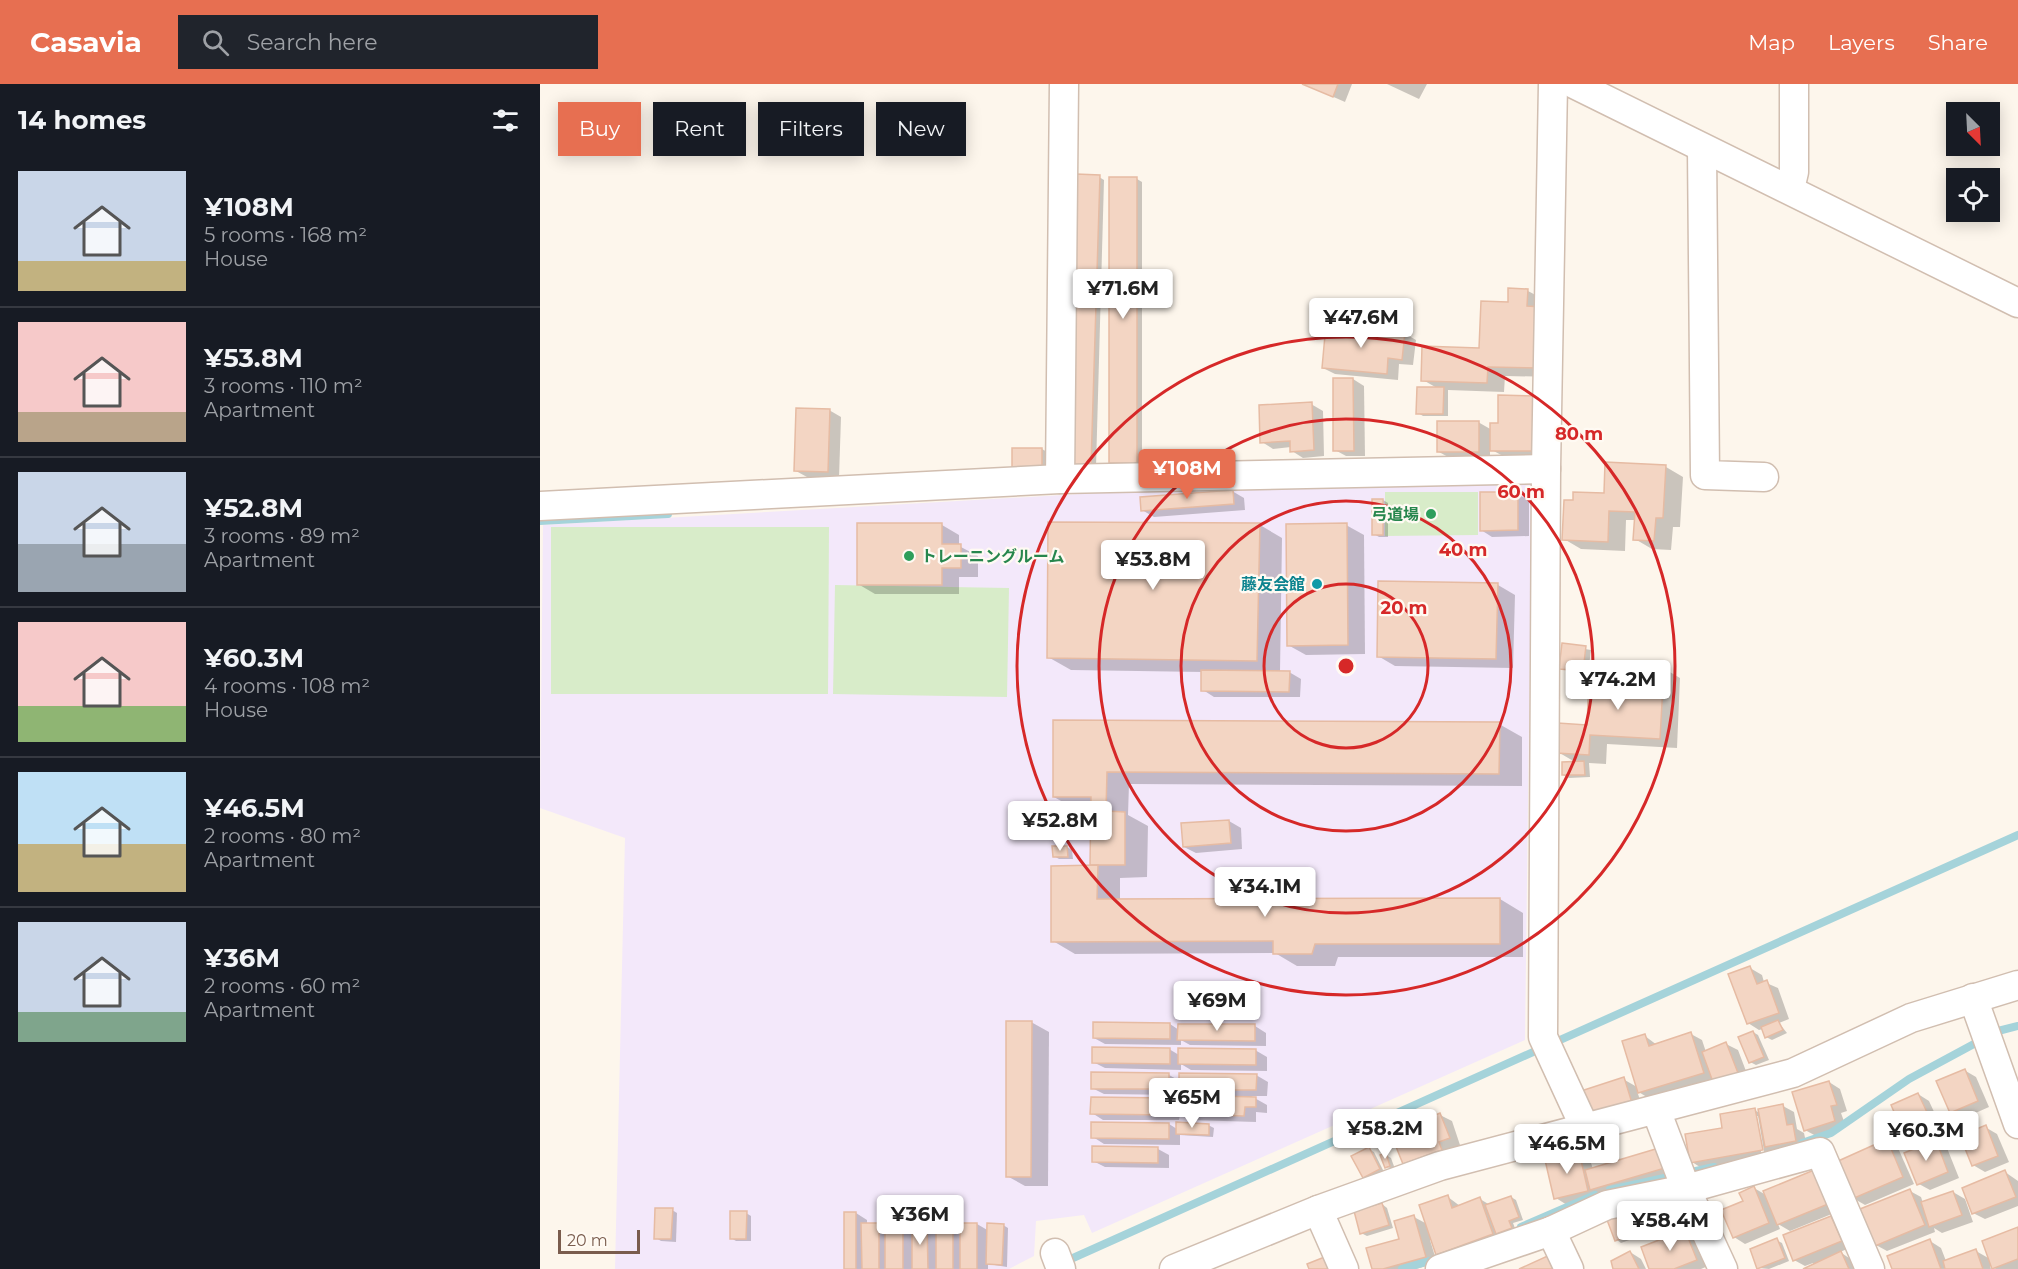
<!DOCTYPE html>
<meta charset="utf-8">
<style>
:root{--surface:#171b24;--page:#20242c;--text:#f1f3f6;--muted:#9ea1a6;--line:#363941;--accent:#e76f51}
body{margin:0;font-family:Montserrat,"Noto Sans JP",sans-serif;background:var(--page);color:var(--text);height:100vh;display:flex;flex-direction:column;font-size:22px;white-space:nowrap}
*{box-sizing:border-box;margin:0}
p{font-size:20px;color:var(--muted)}
.icon{flex:none;width:33px;height:33px;fill:none;stroke:currentColor;stroke-width:2;stroke-linecap:round;stroke-linejoin:round}
.map{position:relative;flex:1;overflow:hidden}
.panel{display:flex;flex-direction:column;background:var(--surface);width:540px}
.panel>*{flex:none}
.top-card{position:absolute;left:18px;top:18px;width:570px;height:54px;display:flex;gap:12px}
.needle{width:39px;rotate:156deg}
.buttons{position:absolute;left:1406px;top:18px;display:grid;gap:12px}
.buttons a{display:grid;place-items:center;width:54px;height:54px;border-radius:0px;background:var(--surface);box-shadow:0 3px 15px #0003;font-size:30px}
.scale{position:absolute;left:18px;bottom:15px;width:82px;box-sizing:border-box;padding-left:6px;border:3px solid #7a5c4d;border-top:0;font-size:16px;line-height:21px;white-space:nowrap;color:#7a5c4d;-webkit-text-stroke:4px #fffaf3;paint-order:stroke}
.price{position:absolute;translate:-50% -51px;padding:0 14px;border-radius:6px;background:#fff;color:#222;font-size:20px;line-height:39px;filter:drop-shadow(0 2px 3px #0008)}
.price::after{content:'';position:absolute;left:50%;top:36px;width:18px;height:14px;margin-left:-9px;background:inherit;clip-path:polygon(0 0,100% 0,50% 100%)}
.price.current{background:var(--accent);color:#fff}
ul{padding:0;list-style:none}
li{display:flex;align-items:center;gap:18px;height:150px;padding:0 18px}
li+li{border-top:2px solid var(--line)}
li span{display:grid;place-items:center;flex:none;width:168px;height:120px;border-radius:0px;color:#555}
li>.icon{margin-inline-start:auto}
span .icon{width:72px;height:72px;fill:#fffc;stroke-width:1}
li b{font-size:26px}
h2{display:flex;justify-content:space-between;align-items:center;height:72px;padding:0 18px;font-size:26px}
.tag{padding:0 21px;border-radius:0px;background:var(--surface);box-shadow:0 3px 15px #0003;font-size:21px;line-height:54px}
.tag.current{background:var(--accent);color:#fff}
header{display:flex;align-items:center;gap:36px;box-sizing:border-box;height:84px;padding:0 30px;background:var(--accent);color:#fff}
header strong{font-size:28px}
nav{display:flex;gap:33px;margin-inline-start:auto;font-size:21px}
.search{width:420px;height:54px;background:var(--page);display:flex;align-items:center;gap:15px;box-sizing:border-box;padding:0 21px;border-radius:0px;color:var(--muted);font-size:22px}
main{display:flex;flex:1;min-height:0}
.map>svg:first-child{display:block}
</style>
<header>
<strong>Casavia</strong>
<div class="search"><svg class="icon" aria-label="search" viewBox="0 0 24 24"><circle cx="10" cy="10" r="6"/><path d="M15 15l6 6"/></svg>Search here</div>
<nav><a>Map</a><a>Layers</a><a>Share</a></nav>
</header>
<main>
<section class="panel">
<h2>14 homes<svg class="icon" aria-label="filters" viewBox="0 0 24 24"><path d="M4 7h16M4 17h16"/><circle cx="9" cy="7" r="2"/><circle cx="15" cy="17" r="2"/></svg></h2>
<ul>
<li><span style="background:linear-gradient(#c9d6e8 75%,#c2b280 0)"><svg class="icon" aria-label="home" viewBox="0 0 24 24"><path d="M3 11l9-7 9 7M6 9v11h12V9"/></svg></span><div><b>¥108M</b><p>5 rooms · 168 m²</p><p>House</p></div></li>
<li><span style="background:linear-gradient(#f6c9c9 75%,#b9a48a 0)"><svg class="icon" aria-label="home" viewBox="0 0 24 24"><path d="M3 11l9-7 9 7M6 9v11h12V9"/></svg></span><div><b>¥53.8M</b><p>3 rooms · 110 m²</p><p>Apartment</p></div></li>
<li><span style="background:linear-gradient(#c9d6e8 60%,#9aa5b1 0)"><svg class="icon" aria-label="home" viewBox="0 0 24 24"><path d="M3 11l9-7 9 7M6 9v11h12V9"/></svg></span><div><b>¥52.8M</b><p>3 rooms · 89 m²</p><p>Apartment</p></div></li>
<li><span style="background:linear-gradient(#f6c9c9 70%,#8fb573 0)"><svg class="icon" aria-label="home" viewBox="0 0 24 24"><path d="M3 11l9-7 9 7M6 9v11h12V9"/></svg></span><div><b>¥60.3M</b><p>4 rooms · 108 m²</p><p>House</p></div></li>
<li><span style="background:linear-gradient(#bfe0f5 60%,#c2b280 0)"><svg class="icon" aria-label="home" viewBox="0 0 24 24"><path d="M3 11l9-7 9 7M6 9v11h12V9"/></svg></span><div><b>¥46.5M</b><p>2 rooms · 80 m²</p><p>Apartment</p></div></li>
<li><span style="background:linear-gradient(#c9d6e8 75%,#7fa58c 0)"><svg class="icon" aria-label="home" viewBox="0 0 24 24"><path d="M3 11l9-7 9 7M6 9v11h12V9"/></svg></span><div><b>¥36M</b><p>2 rooms · 60 m²</p><p>Apartment</p></div></li>
</ul>
</section>
<div class="map">
<svg width="1478" height="1185" viewBox="0 0 1478 1185">
<rect width="100%" height="100%" fill="#fdf6ec"/>
<polygon fill="#f3e8fa" points="992,396 985,956 552,1149 544,1131 496,1137 494,1172 469,1185 75,1185 85,754 0,724 3,441 713,400"/>
<g fill="#d8ecc9">
<polygon points="845,408 938,408 938,451 845,452"/>
<polygon points="11,443 289,443 288,610 11,610"/>
<polygon points="295,501 469,504 467,613 293,610"/>
</g>
<g fill="#0003" fill-rule="evenodd">
<polygon points="764,0 812,0 805,18"/>
<polygon points="847,0 887,0 879,15"/>
<polygon points="559,93 564,96 556,384 534,384"/>
<polygon points="597,95 602,98 602,381 575,381 570,378"/>
<polygon points="988,207 1005,216 1017,293 965,292 964,308 908,306 908,332 883,332 878,329 897,304 883,296 940,265 969,219"/>
<polygon points="864,249 876,256 873,281 859,280 858,296 795,290 783,284"/>
<polygon points="813,295 824,302 825,372 806,372 795,366"/>
<polygon points="771,320 783,327 784,372 763,374 752,367 751,363 733,365 722,358"/>
<polygon points="289,326 301,333 299,394 267,393 256,387"/>
<polygon points="938,338 952,346 1009,373 963,372 950,365 950,374 910,374 899,368"/>
<polygon points="502,365 507,368 507,388 473,366"/>
<polygon points="1126,383 1143,393 1140,443 1133,443 1131,466 1112,465 1095,455 1096,436 1086,436 1085,467 1041,465 1024,455 1065,411"/>
<polygon points="692,407 704,414 705,426 614,433 602,426"/>
<polygon points="977,410 989,416 989,452 952,453 941,446"/>
<polygon points="843,416 848,419 848,453 839,453 834,450"/>
<polygon points="402,441 419,451 419,462 438,472 438,493 419,493 419,510 335,510 318,500"/>
<polygon points="720,441 742,454 740,588 749,588 761,595 760,613 674,613 663,606 663,588 531,586 508,573"/>
<polygon points="806,441 824,451 825,570 766,571 748,561"/>
<polygon points="958,501 975,511 973,584 855,582 838,572"/>
<polygon points="1023,561 1051,566 1048,590 1021,584"/>
<polygon points="1123,584 1140,594 1137,664 1067,660 1066,680 1049,679 1050,693 1029,694 1023,691 1035,678 1018,668 1048,642 1088,599"/>
<polygon points="514,637 959,640 982,653 982,702 589,700 588,731 608,742 607,793 580,794 580,816 960,815 983,829 983,873 798,873 795,882 757,882 735,869 535,870 513,857 552,783 552,726 537,726 514,713"/>
<polygon points="538,729 543,732 543,754 514,754 509,751"/>
<polygon points="689,737 701,744 702,765 656,769 644,763"/>
<polygon points="527,763 532,766 533,775 519,775 514,772"/>
<polygon points="1210,884 1222,891 1224,898 1238,904 1249,935 1239,939 1247,949 1232,956 1226,953 1223,945 1219,946 1208,939"/>
<polygon points="491,938 509,948 508,1102 485,1102 467,1092"/>
<polygon points="630,940 639,946 715,942 726,949 726,962 650,961 641,956 641,961 565,960 554,954"/>
<polygon points="1213,948 1218,951 1229,976 1216,981 1210,978"/>
<polygon points="1151,950 1162,956 1166,968 1186,960 1198,966 1209,995 1110,1015 1097,1007 1103,1025 1062,1038 1083,995 1097,1003 1105,952 1117,961"/>
<polygon points="629,965 639,971 715,966 727,973 727,987 651,986 641,980 641,986 565,984 553,978"/>
<polygon points="1424,986 1436,993 1449,1023 1422,1035 1411,1028"/>
<path d="M629,991l11,6 76,-6 12,7 -1,14h-16l16,9v8l-11,-1v10l-65,-2 -11,-6 -1,6h-76l-11,-7 76,-13 11,6 1,-11 -76,-1 -12,-6zM640,1005l15,8h-15z"/>
<polygon points="1289,998 1300,1005 1307,1027 1301,1029 1306,1043 1276,1052 1265,1046"/>
<polygon points="1378,1010 1389,1017 1402,1045 1377,1057 1366,1050"/>
<path d="M1243,1022l11,6 3,17 7,4 3,14 -30,6 -5,-3 1,6 -70,13 -11,-7 32,-33 30,-19 6,3zM1215,1032h3l7,41h-3z"/>
<polygon points="884,1030 891,1035 900,1031 912,1037 920,1061 876,1086 864,1079"/>
<polygon points="629,1040 637,1045 668,1041 674,1044 673,1053 640,1051 640,1061 564,1060 553,1053"/>
<polygon points="1445,1043 1457,1050 1469,1078 1445,1088 1433,1081"/>
<polygon points="1347,1057 1358,1064 1374,1100 1325,1121 1313,1114"/>
<polygon points="1395,1058 1407,1064 1419,1094 1390,1106 1379,1100"/>
<polygon points="618,1065 629,1071 629,1084 565,1083 553,1077"/>
<polygon points="828,1065 834,1068 844,1088 829,1096 824,1093"/>
<polygon points="1119,1065 1136,1090 1063,1112 1058,1109 1059,1113 1027,1121 1016,1114 1039,1069 1050,1076 1053,1085"/>
<polygon points="846,1071 851,1074 855,1085 846,1083"/>
<polygon points="1279,1085 1304,1125 1250,1147 1238,1140 1240,1145 1205,1160 1194,1153 1205,1118 1214,1104 1226,1111"/>
<polygon points="1465,1088 1478,1097 1478,1122 1445,1135 1433,1129"/>
<polygon points="1370,1107 1381,1113 1383,1119 1413,1108 1425,1115 1433,1138 1402,1149 1394,1144 1395,1148 1347,1167 1336,1161"/>
<polygon points="908,1113 920,1122 940,1115 950,1121 971,1113 976,1116 983,1136 973,1139 976,1147 909,1176 898,1170 892,1156 890,1156 897,1179 876,1185 833,1185 861,1156 874,1133 887,1140"/>
<polygon points="842,1120 847,1124 853,1144 827,1152 821,1149"/>
<polygon points="132,1126 137,1129 136,1158 121,1157 116,1154"/>
<polygon points="206,1129 211,1132 211,1157 196,1157 191,1154"/>
<polygon points="316,1129 327,1136 327,1141 338,1141 347,1145 362,1141 374,1147 374,1141 387,1140 397,1146 412,1140 422,1146 437,1140 449,1147 463,1141 468,1144 467,1183 448,1180 448,1185 306,1185"/>
<polygon points="1079,1133 1084,1136 1092,1155 1081,1159 1076,1155"/>
<polygon points="1291,1133 1303,1140 1312,1163 1300,1168 1312,1176 1317,1185 1267,1185 1274,1182 1273,1179 1265,1182 1254,1176"/>
<polygon points="1478,1145 1478,1185 1456,1185 1450,1182 1451,1185 1354,1185 1390,1157 1401,1164 1406,1177 1436,1167 1450,1175"/>
<polygon points="1145,1147 1156,1154 1168,1182 1161,1185 1111,1185"/>
<polygon points="1236,1156 1242,1159 1249,1177 1229,1185 1219,1184"/>
<polygon points="1090,1168 1101,1175 1106,1185 1076,1185"/>
</g>
<g fill="none" stroke-linecap="round" stroke-linejoin="round">
<g stroke="#a5d3da" stroke-width="8">
<polyline points="0,437 128,430"/>
<polyline points="1262,1059 1291,1049 1369,995 1458,947 1478,942"/>
<polyline points="1070,1106 1174,1083"/>
<polyline points="981,1143 1055,1111"/>
<polyline points="533,1174 1478,751"/>
<polyline points="862,1185 899,1174"/>
</g>
</g>
<g fill="#f3d5c3" stroke="#e6bba3" stroke-width="1.5">
<polygon points="762,0 798,0 793,13"/>
<polygon points="536,90 560,91 551,382 527,382"/>
<rect x="569" y="93" width="28" height="286"/>
<polygon points="968,204 988,205 987,222 1003,223 1000,284 948,283 947,299 881,297 882,262 939,264 941,217 968,218"/>
<polygon points="786,240 865,248 862,276 848,274 847,290 782,284"/>
<polygon points="793,294 813,294 814,367 793,367"/>
<polygon points="877,303 904,303 903,330 876,330"/>
<polygon points="958,311 999,312 998,367 950,367 950,339 958,339"/>
<polygon points="772,318 774,366 750,368 750,357 720,359 719,321"/>
<polygon points="256,324 290,325 288,388 254,387"/>
<rect x="897" y="337" width="42" height="31"/>
<polygon points="472,364 502,364 502,386 472,387"/>
<polygon points="1065,378 1126,381 1123,434 1116,434 1114,457 1093,456 1095,428 1069,427 1068,458 1022,456 1024,416 1033,416 1033,408 1064,409"/>
<polygon points="693,406 694,420 601,427 600,413"/>
<polygon points="940,408 978,408 978,446 940,447"/>
<rect x="832" y="415" width="11" height="36"/>
<polygon points="508,438 720,439 717,577 507,574"/>
<polygon points="317,439 402,439 402,460 421,460 421,484 402,484 402,501 317,501"/>
<polygon points="807,439 808,561 747,562 746,440"/>
<polygon points="838,497 958,499 956,575 837,573"/>
<polygon points="1022,559 1046,562 1043,587 1019,585"/>
<polygon points="1088,581 1124,583 1120,655 1050,651 1049,671 1016,669 1018,639 1047,641 1049,596 1086,598"/>
<polygon points="661,586 750,587 749,608 661,607"/>
<polygon points="513,636 960,638 959,690 567,688 566,727 585,728 585,781 550,781 551,713 513,713"/>
<polygon points="1044,677 1045,691 1022,691 1022,678"/>
<polygon points="508,727 538,728 538,752 508,752"/>
<polygon points="689,736 691,759 643,763 641,739"/>
<polygon points="512,762 527,762 528,773 513,773"/>
<polygon points="558,781 557,815 960,814 960,860 775,860 772,870 733,870 733,857 511,858 511,782"/>
<polygon points="1210,882 1217,900 1227,896 1239,929 1207,940 1188,890"/>
<polygon points="1238,936 1243,946 1225,954 1221,943"/>
<polygon points="466,937 492,937 491,1093 466,1093"/>
<polygon points="553,938 630,939 630,955 553,954"/>
<polygon points="638,940 715,940 715,957 637,956"/>
<polygon points="1213,947 1224,973 1209,979 1198,953"/>
<polygon points="1151,948 1164,989 1098,1009 1082,957 1105,950 1109,962"/>
<polygon points="1186,958 1198,989 1173,998 1162,968"/>
<polygon points="552,963 630,964 630,980 552,979"/>
<polygon points="638,964 716,965 716,981 638,980"/>
<polygon points="1425,985 1438,1017 1410,1029 1396,997"/>
<polygon points="551,988 629,989 629,1005 551,1005"/>
<polygon points="639,989 717,990 716,1006 639,1006"/>
<polygon points="1084,993 1092,1019 1049,1033 1041,1007"/>
<polygon points="1289,997 1297,1021 1291,1022 1295,1037 1264,1047 1252,1008"/>
<polygon points="1378,1009 1392,1039 1364,1051 1351,1021"/>
<polygon points="638,1011 716,1013 716,1023 705,1023 704,1032 638,1030"/>
<polygon points="551,1013 629,1014 628,1031 550,1030"/>
<polygon points="1243,1020 1247,1041 1253,1040 1256,1057 1225,1063 1218,1025"/>
<polygon points="1215,1024 1223,1066 1150,1079 1145,1050 1182,1044 1180,1030"/>
<polygon points="884,1029 886,1035 900,1029 910,1054 899,1058 902,1066 863,1080 848,1043"/>
<polygon points="551,1038 629,1039 629,1055 551,1054"/>
<polygon points="636,1038 669,1040 669,1051 636,1050"/>
<polygon points="1446,1041 1458,1072 1432,1082 1420,1052"/>
<polygon points="1347,1055 1363,1093 1312,1115 1296,1078"/>
<polygon points="1396,1056 1408,1088 1377,1101 1364,1069"/>
<polygon points="552,1062 618,1063 618,1079 552,1078"/>
<polygon points="829,1063 840,1085 823,1094 811,1072"/>
<polygon points="1119,1064 1125,1084 1050,1106 1045,1086"/>
<polygon points="1039,1067 1048,1107 1014,1115 1005,1076"/>
<polygon points="846,1069 850,1082 845,1084 840,1071"/>
<polygon points="1279,1084 1293,1118 1237,1141 1223,1107"/>
<polygon points="1465,1086 1476,1113 1432,1130 1422,1104"/>
<polygon points="1214,1102 1229,1139 1193,1154 1181,1126 1203,1117 1199,1109"/>
<polygon points="1370,1105 1385,1141 1335,1162 1320,1125"/>
<polygon points="1413,1107 1422,1131 1389,1143 1381,1118"/>
<polygon points="908,1111 912,1124 940,1113 953,1150 896,1171 879,1121"/>
<polygon points="971,1112 979,1133 969,1137 972,1144 956,1150 945,1121"/>
<polygon points="842,1119 849,1141 820,1150 814,1127"/>
<polygon points="115,1124 133,1124 131,1155 114,1155"/>
<polygon points="190,1127 207,1127 206,1155 190,1155"/>
<rect x="304" y="1128" width="12" height="57"/>
<polygon points="874,1131 886,1173 843,1185 832,1185 826,1164 859,1155 854,1137"/>
<polygon points="1079,1131 1087,1152 1075,1157 1067,1136"/>
<polygon points="1291,1132 1302,1157 1253,1177 1243,1151"/>
<polygon points="321,1139 339,1139 339,1185 322,1185"/>
<polygon points="363,1139 363,1185 345,1185 345,1140"/>
<polygon points="372,1139 387,1139 388,1185 372,1185"/>
<rect x="396" y="1139" width="17" height="46"/>
<rect x="420" y="1139" width="17" height="46"/>
<polygon points="447,1139 464,1140 462,1181 446,1180"/>
<polygon points="1478,1143 1478,1175 1452,1185 1442,1157"/>
<polygon points="1145,1146 1157,1176 1134,1185 1109,1185 1101,1163"/>
<polygon points="1237,1154 1245,1174 1217,1185 1210,1165"/>
<polygon points="1390,1155 1401,1185 1352,1185 1347,1172"/>
<polygon points="1436,1165 1443,1185 1405,1185 1403,1177"/>
<polygon points="1090,1167 1099,1185 1073,1185 1071,1177"/>
<polygon points="1301,1167 1309,1185 1263,1185"/>
<polygon points="1012,1170 1019,1185 979,1185"/>
<polygon points="787,1172 792,1185 769,1185 767,1180"/>
</g>
<g fill="none" stroke-linecap="round" stroke-linejoin="round">
<g stroke="#d1beb0" stroke-width="31">
<g id="minor">
<polyline points="1013,0 1006,385 1003,953 1045,1044"/>
<polyline points="1034,0 1478,219"/>
<polyline points="1162,65 1165,391 1224,393"/>
<polyline points="1250,105 1254,88 1254,0"/>
<polyline points="520,395 524,0"/>
<polyline points="0,422 520,395 1006,385"/>
<polyline points="1433,914 1478,1040"/>
<polyline points="1116,1026 1146,1105 1183,1185"/>
<polyline points="778,1126 804,1185"/>
<polyline points="1011,1147 1029,1185"/>
<polyline points="515,1169 521,1185"/>
<polyline points="634,1185 778,1126 900,1082 1253,989 1371,934 1478,901"/>
<polyline points="900,1185 1011,1147 1067,1121 1146,1105 1280,1068 1330,1185"/>
</g>
</g>
<use href="#minor" stroke="#fff" stroke-width="28"/>
</g>
<g fill="none" stroke="#d62828" stroke-width="3">
<circle cx="806" cy="582" r="82"/>
<circle cx="806" cy="582" r="165"/>
<circle cx="806" cy="582" r="247"/>
<circle cx="806" cy="582" r="329"/>
</g>
<g fill="#2e9e5b" stroke="#fffaf3" stroke-width="2">
<circle cx="891" cy="430" r="6"/>
<circle cx="369" cy="472" r="6"/>
</g>
<circle fill="#0f9aa8" stroke="#fffaf3" stroke-width="2" cx="777" cy="500" r="6"/>
<g text-anchor="middle" stroke-width="4.5" stroke-linejoin="round" paint-order="stroke">
<g font-size="16" font-weight="bold" fill="#27864d" stroke="#fffaf3" text-anchor="end">
<text x="879" y="436">弓道場</text>
<text x="381" y="478" text-anchor="start">トレーニングルーム</text>
</g>
<g font-size="16" font-weight="bold" fill="#0d838f" stroke="#fffaf3" text-anchor="end">
<text x="765" y="506">藤友会館</text>
</g>
</g>
<circle cx="806" cy="582" r="9" fill="#d62828" stroke="#fffaf3" stroke-width="3"/>
<g font-size="18" text-anchor="middle" font-weight="bold" fill="#d62828" stroke="#fffaf3" stroke-width="4.5" stroke-linejoin="round" paint-order="stroke">
<text x="1039" y="356">80 m</text>
<text x="981" y="414">60 m</text>
<text x="923" y="472">40 m</text>
<text x="864" y="530">20 m</text>
</g>
</svg>
<div class="buttons">
<a><svg class="needle" viewBox="-14 -14 28 28"><path d="M0-13l5 13h-10z" fill="#e53935"/><path d="M0 13l5-13h-10z" fill="#9ea1a6"/></svg></a>
<a><svg class="icon" aria-label="locate" viewBox="0 0 24 24"><circle cx="12" cy="12" r="6"/><path d="M12 2v4M12 18v4M2 12h4M18 12h4"/></svg></a>
</div>
<div class="scale">20 m</div>
<b class="price" style="left:583px;top:236px">¥71.6M</b>
<b class="price" style="left:821px;top:265px">¥47.6M</b>
<b class="price current" style="left:647px;top:416px">¥108M</b>
<b class="price" style="left:613px;top:507px">¥53.8M</b>
<b class="price" style="left:1078px;top:627px">¥74.2M</b>
<b class="price" style="left:520px;top:768px">¥52.8M</b>
<b class="price" style="left:725px;top:834px">¥34.1M</b>
<b class="price" style="left:677px;top:948px">¥69M</b>
<b class="price" style="left:652px;top:1045px">¥65M</b>
<b class="price" style="left:845px;top:1076px">¥58.2M</b>
<b class="price" style="left:1386px;top:1078px">¥60.3M</b>
<b class="price" style="left:1027px;top:1091px">¥46.5M</b>
<b class="price" style="left:380px;top:1162px">¥36M</b>
<b class="price" style="left:1130px;top:1168px">¥58.4M</b>
<div class="top-card">
<a class="tag current">Buy</a>
<a class="tag">Rent</a>
<a class="tag">Filters</a>
<a class="tag">New</a>
</div>
</div>
</main>
